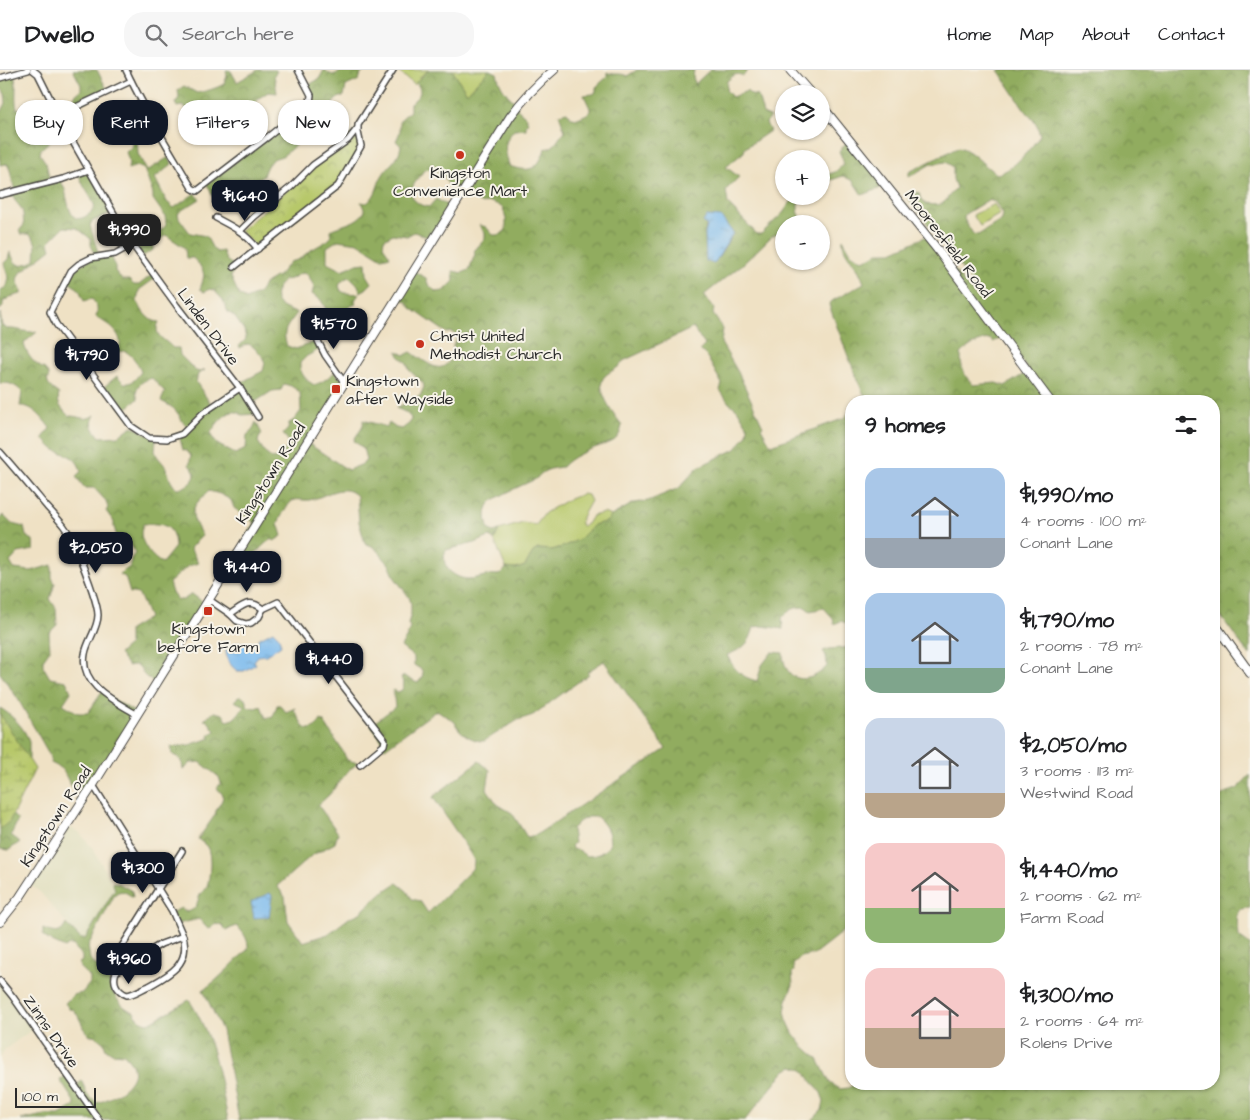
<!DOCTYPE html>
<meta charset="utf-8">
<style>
:root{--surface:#fff;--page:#f6f6f6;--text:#202124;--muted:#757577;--line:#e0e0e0;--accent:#111827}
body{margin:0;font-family:"Architects Daughter",sans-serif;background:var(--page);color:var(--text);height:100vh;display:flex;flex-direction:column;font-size:19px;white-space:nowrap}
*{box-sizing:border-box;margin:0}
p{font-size:16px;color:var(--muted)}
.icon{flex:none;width:28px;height:28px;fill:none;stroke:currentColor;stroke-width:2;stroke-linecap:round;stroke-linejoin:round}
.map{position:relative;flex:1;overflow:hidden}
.side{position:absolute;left:845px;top:325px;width:375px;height:695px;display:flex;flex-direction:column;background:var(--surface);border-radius:20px;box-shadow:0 1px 4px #0004}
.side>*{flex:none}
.banner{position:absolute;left:15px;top:30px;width:475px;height:45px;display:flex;gap:10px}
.buttons{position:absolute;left:775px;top:15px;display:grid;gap:10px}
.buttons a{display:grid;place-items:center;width:55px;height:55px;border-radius:50%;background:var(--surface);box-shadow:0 1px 4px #0004;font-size:25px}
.scale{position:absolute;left:15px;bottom:12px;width:81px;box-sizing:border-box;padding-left:5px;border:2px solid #2b2b2b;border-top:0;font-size:14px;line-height:18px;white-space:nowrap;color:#2b2b2b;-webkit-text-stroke:4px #f7f3e8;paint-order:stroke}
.price{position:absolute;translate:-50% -42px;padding:0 11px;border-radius:10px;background:var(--accent);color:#fff;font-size:16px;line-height:32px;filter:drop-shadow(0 1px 2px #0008)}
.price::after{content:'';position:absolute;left:50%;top:30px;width:15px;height:11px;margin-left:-8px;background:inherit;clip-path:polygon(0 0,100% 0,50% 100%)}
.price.active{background:#222;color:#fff}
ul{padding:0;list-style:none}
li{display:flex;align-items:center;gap:15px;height:125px;padding:0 20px}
li span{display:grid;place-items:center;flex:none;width:140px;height:100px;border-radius:15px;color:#555}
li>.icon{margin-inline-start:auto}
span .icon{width:60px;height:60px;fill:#fffc;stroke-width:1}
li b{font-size:21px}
h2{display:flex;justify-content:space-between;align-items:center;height:60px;padding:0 20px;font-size:21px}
.pill{padding:0 18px;border-radius:20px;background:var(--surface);box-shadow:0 1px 4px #0004;font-size:18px;line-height:45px}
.pill.active{background:var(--accent);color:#fff}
header{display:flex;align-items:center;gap:30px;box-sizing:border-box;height:70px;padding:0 25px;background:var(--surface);border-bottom:1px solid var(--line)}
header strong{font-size:24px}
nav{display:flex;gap:28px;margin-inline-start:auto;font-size:18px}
.search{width:350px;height:45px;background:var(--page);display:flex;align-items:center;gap:12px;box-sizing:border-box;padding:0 18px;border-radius:20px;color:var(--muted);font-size:19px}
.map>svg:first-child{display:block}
</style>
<header>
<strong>Dwello</strong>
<div class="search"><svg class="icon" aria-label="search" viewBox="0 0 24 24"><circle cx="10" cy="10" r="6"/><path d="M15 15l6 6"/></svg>Search here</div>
<nav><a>Home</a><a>Map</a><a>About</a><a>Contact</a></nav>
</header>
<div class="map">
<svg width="1250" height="1050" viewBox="0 0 1250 1050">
<defs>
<pattern id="forest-crowns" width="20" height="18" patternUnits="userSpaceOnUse" patternTransform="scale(1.25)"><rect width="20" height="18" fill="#91ac5f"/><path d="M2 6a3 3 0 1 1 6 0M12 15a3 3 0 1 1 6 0" fill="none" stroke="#778c4f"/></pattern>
<pattern id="wetland-marsh" width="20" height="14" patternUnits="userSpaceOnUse" patternTransform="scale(1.25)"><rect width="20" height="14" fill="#b7c86b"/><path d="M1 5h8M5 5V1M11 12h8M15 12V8" fill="none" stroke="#95a358"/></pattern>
<pattern id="park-crowns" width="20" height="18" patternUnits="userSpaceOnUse" patternTransform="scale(1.25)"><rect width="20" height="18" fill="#b7c86b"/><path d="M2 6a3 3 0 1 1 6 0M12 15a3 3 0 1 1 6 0" fill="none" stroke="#95a358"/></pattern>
<pattern id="water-ripples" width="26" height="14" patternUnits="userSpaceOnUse" patternTransform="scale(1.25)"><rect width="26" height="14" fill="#7abaee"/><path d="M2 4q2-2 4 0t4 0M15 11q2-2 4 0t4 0" fill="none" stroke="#6497c1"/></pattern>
</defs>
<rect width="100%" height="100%" fill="#f7f3e8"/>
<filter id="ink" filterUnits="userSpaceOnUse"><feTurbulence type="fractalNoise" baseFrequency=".02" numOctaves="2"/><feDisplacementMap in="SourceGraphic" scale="10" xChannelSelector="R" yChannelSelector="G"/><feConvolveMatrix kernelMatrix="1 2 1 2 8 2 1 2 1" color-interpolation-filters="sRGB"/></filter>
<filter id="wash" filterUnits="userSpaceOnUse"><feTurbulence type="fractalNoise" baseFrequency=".0096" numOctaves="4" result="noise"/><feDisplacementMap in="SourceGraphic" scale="20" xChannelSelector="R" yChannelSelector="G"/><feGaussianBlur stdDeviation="1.12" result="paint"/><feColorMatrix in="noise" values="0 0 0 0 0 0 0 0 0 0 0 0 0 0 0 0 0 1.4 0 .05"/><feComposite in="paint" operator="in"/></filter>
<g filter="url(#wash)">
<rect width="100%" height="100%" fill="#efe1c4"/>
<g fill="#dfddbb">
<polygon points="67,756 79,762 94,780 115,819 85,869 81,870 40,822 30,815"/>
<polygon points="0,913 33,959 4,980 4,982 0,987"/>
</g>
<g fill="#b7c86b" stroke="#717a4b">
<polygon points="396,0 429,0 421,6 415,15"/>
<polygon points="452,0 489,0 467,23"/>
<polygon points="994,134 1000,144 980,156 973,145"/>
<polygon points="582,424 588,425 591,431 582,447 580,453 582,456 587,454 592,446 604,443 611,446 608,451 594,455 580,469 562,477 552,480 538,479 533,482 525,496 516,499 506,498 494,470 499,460 523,453 536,455 545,443 565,431"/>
</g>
<g fill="url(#forest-crowns)" stroke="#5e6c45" fill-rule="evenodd">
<polygon points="73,0 97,0 108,21 78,35 74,26 81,20 81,15"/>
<path d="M226,0l5,1 6,11 21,-12h17l2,1 -3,4 3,18 -9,-1 -9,6 -4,6 2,6 -2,1 -19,-6 -8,1 -3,5 5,16 -3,2 -7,-3 -9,3 -2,7 -5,1 -1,-6 -4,-8 -5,-1 -7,-14 -5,-2 -5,1 -2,-4 4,-5 -1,-8 6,-4 13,7c9,-2 18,-4 27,-9l3,-8z"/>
<path d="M324,0l8,5 7,-2 3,-3h24l-5,4 -2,6 -13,6 -2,10 -6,2 -5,5 -1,5 -5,4v3c-15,13 -28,28 -43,40 -5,3 -10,2 -14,7 -4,4 -5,8 -7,14l-9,6 -7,1 -11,10 -8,2 -7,9v4l-8,-11 -6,-13 103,-82 -3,-16 12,-7z"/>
<path d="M429,0h23l15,23 22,-23 8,3c2,13 11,24 21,31l-1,5 9,8 2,6 -2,2v4l-12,1c-12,14 -9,19 -5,36 21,7 29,4 36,-17 12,-2 12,-10 20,-18l-6,-17 8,-2 4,5 4,2c21,-8 16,-7 9,-24l9,-1 3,-2v-5l11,-10v-5c7,4 13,0 20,4l10,-6h57l-1,7 3,9 2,-5 12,-11h39l-6,6c-7,-4 -10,0 -16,5l-1,9 6,7 15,-6 4,4 7,1 5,18 7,3 -4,6 4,8 -25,17 -1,4 -18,15 13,10 -13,13 2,14 29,30h4l22,-21 7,-10 9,-7h9l-10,8v7l3,7 -5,6h-12v6l-12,6 -28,27 -40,32 10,14 -1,5 10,15 -2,14 17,29 25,54 -2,2 10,17 74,-27 6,-9v216l-10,-4 -7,3 -1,-6 -9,-10 -14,3 -5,-4c-11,0 -16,3 -23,11l1,11 -21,-3 -8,1c-5,18 -10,21 -27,28 7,15 14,22 30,26l5,-16 10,-13 11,1c1,30 26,33 44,13l-1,-10 -3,-5 6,-2 22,-2v278l-37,29 -14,3 -7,8 1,6 -2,2 1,12 -5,11 -3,15 2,9 6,13 10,13 15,13 12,24 10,6 8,-1 7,-4h359v-283l11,-8 12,-4 13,-14v133l-9,1 -4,7 2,21 11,8 -1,12 1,1v162h-438l10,-10 2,-9 -3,-8 -19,-24 -9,-3 -8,5 -40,49h-506l-17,-90 -19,-40c17,-11 31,-28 45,-41 1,-9 -5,-17 -11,-23l-11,4 -5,-5 -5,-1 -8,5 -9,-10 -21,5 -7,-11 10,-5 6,4c11,-3 9,-8 13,-17 2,-3 5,-6 7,-9 3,-8 5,-32 0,-39 -2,-3 -6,-5 -9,-8l17,-24c1,-9 8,-12 8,-20l-6,-7 4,-5 -2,-6 -19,-15 -9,1 -8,7c-1,-8 -1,-12 -10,-15l-2,-8 18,-2 22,-7 -3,-2 7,-5 -7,-10 -4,-1 10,-8 9,2 4,7c9,-1 12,-9 18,-15l-11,-5 6,-6 7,6v5l8,2 6,-2 5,12c8,0 9,-6 11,-13h3l6,7 9,-4 -1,2c4,5 6,11 9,16 6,7 15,0 18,-6l3,2 18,28 5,10 11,3 -10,8 -19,24 -11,10 20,28 -3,10 -24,13 -34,30 8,11 3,24 15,21 25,-8 21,-16 11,-5 20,-19 17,-11 10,8 5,8 8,2 8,12 44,-44c1,-2 2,-5 2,-8 0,-4 -36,-56 -41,-64l46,-36 11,9 -3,19 10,15 15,9 15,24 9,-2 130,-86 -62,-88 -17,11 2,2 -56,41 -15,5 -34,21c-10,1 -27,-9 -29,-19l-18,-12 -52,38 -3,-2v-5l-11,-16 24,-18 -2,-17 5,2 4,-2 2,-6 -3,-6 3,-2 13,7c5,-4 7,-7 5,-13l-8,-5v-8l-13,-10 9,-17v-3l-2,-3 3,-11v-10l-2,-6 -14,-19 -6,-14 -15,-17 -9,-4 -6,-21 -2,-26c-14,-15 -33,2 -48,4 -7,1 -14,-3 -19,3 -5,5 -9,14 -12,20l4,13 -8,5 -2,-2c-8,4 -10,9 -18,15v5l-4,1 -3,3 -12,-7 20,-33 -21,-15 -3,-8 -11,-6 -11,-3c-20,18 -20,21 -7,45l-12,12 8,15 -10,3 -19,17 3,10 5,7h6l9,-6 12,9 -49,80c-3,-3 -9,-5 -11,-8 -5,-8 -3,-12 -16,-9l-9,-12 10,-9v-15l20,-12c-1,-3 -9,-22 -10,-23 -2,-2 -6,-2 -9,-2l-5,-16 -6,-3 12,-8v-7l4,-6c-4,-9 -6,-13 -17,-13l-4,-13v-5l-8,-11 2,-3 -2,-7 -12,-13h-9l-9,-11 5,-6c-4,-15 -15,-16 -26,-21 -4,-2 -9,-8 -12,-12l7,-10c-7,-9 -17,-23 -30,-22l2,-14c-5,-6 -14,-11 -22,-8v-71l2,13 5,3c10,-1 19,4 30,3l-13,11c1,10 11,23 21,26l4,7c-5,9 4,13 10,18 -3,10 3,15 10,22 13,0 14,6 26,-1 -6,10 -1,14 5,22l19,-1 13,-10 24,13c0,4 -1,9 -1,12 2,8 8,10 11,17 3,5 4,17 11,20 6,2 18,-7 18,-13 0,-3 -4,-8 -6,-10l2,-9 -4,-5 -4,-1 -4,-15 9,-7c-6,-5 -7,-11 -12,-17 -4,-5 -10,-7 -15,-10l4,-9 -13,-14c-11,3 -19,9 -14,21l-15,12 -18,-23v-2l12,-10 7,7c9,1 11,-4 17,-11 -3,-9 -8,-16 -16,-21l-8,1c11,-16 -9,-28 -21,-35 2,-8 2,-11 -4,-18l-8,2 -5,-12 -12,-8 5,-11 24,-14 -5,-11v-6l-14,-11 -13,-1 -15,15 2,7 -32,25 -2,6 4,10v4l-11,3 -7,5v5l-3,3v-20c14,-4 6,-18 4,-27l4,-4 2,-7 5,10 4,3 11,-2 5,-4 1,-14 -3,-8 -4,-3h-8l-2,-3 5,-6c-1,-5 0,-13 -3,-17 -5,-7 -7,-6 -9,-15l3,-2c-3,-9 -3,-19 -8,-27l-7,1v-50l6,-12 -1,-9 -5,-8v-8l14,-4c4,12 0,23 3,34l10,6 3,4 -2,6 7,14 6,3c10,-4 15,-9 24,-14l4,7 -9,5 -9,1 -10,9 -1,5 6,9 4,18 10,-2c2,5 6,11 6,16 2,7 4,27 16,23 6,-2 10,-6 13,-11 -4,-12 -13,-20 -16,-33l9,-4 25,42 -20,9 -3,4 9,31h12l4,9v6l7,9h7l5,5h5l15,-12 3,4 -18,13 -2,11c5,10 10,20 22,21 -7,14 6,17 14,26h6l1,7 16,16 5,1 4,-2 -7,4 -2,8 16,24 28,-18 -2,-4 25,-13 2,-8 -4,-9 -10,-9 -4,-1 -7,4 -1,-2 7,-7 -2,-9 -10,-14 -6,-4 -5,-12 -9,-10 -4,-1 -6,3 -4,-3c6,-16 5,-18 -7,-31h-7l-1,-10 -19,-13 -13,10v5l-10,6 -10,-14 13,-11c10,3 13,2 20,-6l-1,-9 -12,-17v-5l-9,-25 -7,-3 -9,3 1,-8 -3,-9 6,-5c1,-7 -2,-15 -9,-17 5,-7 18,-11 26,-17l6,12 -18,12 1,17 9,17 22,-14 3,7 -17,14 12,24 7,6 21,-15 5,6 -18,11 -4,4 1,4 11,15 16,3 7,13 4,3 6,-1c2,8 4,12 12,14l-4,12 8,18 7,4c12,-6 13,-3 18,-15l15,-9 11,-13 8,-2 13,-10 16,-9 4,-4 -1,-7c12,-6 27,-6 35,-19l-4,-9 6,1c11,-9 9,-17 15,-27 6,-11 17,-16 19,-30l-5,-5 4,-9v-12l10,-9v-7c9,-9 14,-10 6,-22zM431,99l13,6 3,8 15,9 2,-1 16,12 3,1c8,-4 12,-1 20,4l3,11v11l-6,5h-7l-7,-8 -7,-2 6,8v6l-11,12 1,3 -6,16 -7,3 -9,-2 1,10 -10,10 -8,1 -8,-8 -2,-6 -12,-7 -15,27 8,4 4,6 36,25 4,-1 4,2 2,5 -4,6 1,11c-3,3 -8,10 -12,11 -8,3 -25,-11 -31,-15l-6,3 -8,-4 2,5 8,7 2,7 14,13 1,4 -4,9 -24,12 9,4 6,6 -1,5 -8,6 -6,-1 -7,-5 -2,4 -24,-7c2,9 -7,13 -9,21l9,7 3,12 -3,4 -15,6 -42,-28 38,-60 -9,-10 -13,10 -8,3c-8,-5 -15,-12 -14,-22l7,-7 13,-7 -4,-8 -20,8 -9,-3c-6,-16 1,-20 10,-33 -19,-5 -30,-15 -13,-33l7,-1 10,-6 6,1 7,12 -2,8 9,6 12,22c7,-7 13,-15 23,-18l-1,-4 4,-6 -14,-1 -4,-2 -2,-5 2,-4 7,-5c6,3 12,8 12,15l6,-3 6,-6 -5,-8 -1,-12 -9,1 -15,6 -15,-7v-16l11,-7 20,3 24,15 8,-2 -7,-10 1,-7 9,-5 14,2 7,-4 9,3 9,5 20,-32 -16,-9 -7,8c-5,-1 -7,-1 -11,-4 -15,-10 -1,-22 6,-33zM707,146l13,1 13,16 -14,24 -13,4 -1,-27zM693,258l12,17 -5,5 7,7 15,27 -2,6 9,13 8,6 11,18 -1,7 -11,15 -38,18 -19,21 -31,13 -14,2 -23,13 -3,5 -14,4 -14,14 -18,8 -10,3 -14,-1 -5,3 -8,14 -9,3 -10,-1c0,1 -5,6 -5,6 -4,2 -8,0 -12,1 -6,1 -13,4 -20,4 -15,0 -30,-13 -23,-29l29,-7 14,-6 5,3 5,-10 -5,2 -5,-2c-3,-9 -5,-19 1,-27 5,-6 37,-20 46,-24 6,-9 16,-11 26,-12 8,-10 24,-16 35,-20 15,-5 22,-5 25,-22 -7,-9 -29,-38 -17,-49 6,-6 14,-7 18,-15zM284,314l7,2 9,6 1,19 -7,9 -5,3 -1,6 -5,5 7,9 -11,15 -6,1 -7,-5 -8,-12 1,-4 3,-4 -6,-12 -4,9 -5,4 -1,14 -11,5 -18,-10 -7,-10c6,-10 20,-30 32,-19l13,-1 -3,-10 20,-13 9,-1zM143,454c20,-1 31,0 32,23l-13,16c-9,-4 -21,-19 -21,-30 0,-3 2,-6 2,-9zM588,747h9c9,8 13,15 13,28 -8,8 -12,11 -24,11l-9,-7 -4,1 -2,-4 3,-3 -2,-14 8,-8z"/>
<path d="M998,0h252v586l-36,-49v-206h-350l1,-4 -17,-41 -19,-51 3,-4 32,-18c-2,-5 -4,-11 -7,-15 -5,-9 -16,-18 -14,-29l8,14 11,7 9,-3 7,-5h14l35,-16 52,65 4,-4 -74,-98 9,-7 7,12c23,3 18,-3 31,-16l-3,-9v-12l-7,-5 -15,2 -22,13v-5l50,-25c16,5 23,18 38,27 17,-4 32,-24 43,-38l-3,-11 -14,-18zM988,130l7,2 8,12 -1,6 -24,15 -5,-1 -9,-15 1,-5zM1004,267l25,34 -24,15 -9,-3 -23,2c-10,-11 -12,-16 -12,-31 8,-9 17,-13 29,-15l3,3z"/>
<polygon points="849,70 885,113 879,119 862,125 853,111 843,106 828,111 821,118 821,104 825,101 829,104 835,102 843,95 843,90 839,81"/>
<path d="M3,445l9,9 12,3 2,9 7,4 1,10 -16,3 -8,9 4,7 17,2 21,-6v13l3,5 -5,16 6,9 1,17 -8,8 1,17 -7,10v6l7,12 16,3 5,11 -8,12 15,9h10l14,-21 34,21 -52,82c-3,-2 -8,-4 -11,-7 -10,-12 -4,-17 -22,-25l-2,-9 -31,-55 -18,-26v-154z"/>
<path d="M0,638c11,6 26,21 29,34 0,6 0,12 0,17l-13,7 -16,22z"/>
<polygon points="0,726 4,737 18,750 11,765 20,772 9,780 0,779"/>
<path d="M112,812l6,1 14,8 1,6c-8,-5 -11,-8 -18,-3l-27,52 2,13 4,5 14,8c0,15 11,36 26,40 4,7 7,10 15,11l40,-23c24,35 31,79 39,120h-207l23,-5h15l16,-9v-3l-15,-23 6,-4 8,11 8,-6 5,14 10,8c14,-4 41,-18 36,-36 -1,-5 -6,-9 -9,-13l-12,-1 -6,-4 -2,-6 -10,-8 -4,1c-8,-9 -10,-19 -17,-27l-3,1 -5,-7 8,-8 9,-2 8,-10v-6l-10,-9 -1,-5 3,-2v-5l-9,-11h-4l-4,3 -13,-6 -9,-6v-7c9,4 18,7 23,-5l15,15h4l30,-50z"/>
</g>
<polygon fill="url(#wetland-marsh)" stroke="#717a4b" points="0,644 35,699 9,752 0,759"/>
<polygon fill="url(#park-crowns)" stroke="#717a4b" points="357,59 361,76 338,116 258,179 240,161"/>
<g fill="url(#water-ripples)" stroke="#52728c">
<polygon points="707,146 721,147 733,163 714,194 706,191 705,164 707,156 703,152"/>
<path d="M273,561l6,6 2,8 -15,10 -8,1 -4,5 2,3 -12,7h-7c-7,-6 -11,-11 -11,-21 12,-10 14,-9 28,-4l4,-2v-5z"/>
<polygon points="270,823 272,826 269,847 254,848 251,832"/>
</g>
</g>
<g filter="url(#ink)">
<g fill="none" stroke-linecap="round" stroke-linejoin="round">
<g stroke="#484642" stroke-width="8">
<g id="street">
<polyline points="33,0 38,4 65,58 129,170 177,236 240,318 258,347"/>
<path d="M126,0c19,41 43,79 66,118l5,3 72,-55 41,-33 1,-8 -13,-25"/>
<polyline points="0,8 28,0"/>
<polyline points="59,45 131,11"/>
<polyline points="0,125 63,109 89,100"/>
<path d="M216,148c19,10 28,14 42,31"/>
<polyline points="240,161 254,147 291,117 313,95 348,70 357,59"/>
<polyline points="133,174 115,184 91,188 79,194 71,201 50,242 56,254 131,356 149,368 167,369 182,364 203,343 240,318"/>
<polyline points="234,197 338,116 361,76 358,62 358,55 393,0"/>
<polyline points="336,250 320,267 318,271 325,285 344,312"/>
<path d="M0,382c16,18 31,36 47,55 10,11 21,22 27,36 6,15 24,58 24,72 0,14 -11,26 -13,39 -6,31 30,47 51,60"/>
<polyline points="208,529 230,544 237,551 246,554 251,553 259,547 263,539 278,532 385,670 384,675 360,695"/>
<path d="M230,544c14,-9 19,-16 33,-5"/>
<polyline points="93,715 172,841 183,866"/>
<path d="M183,866c8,28 -14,39 -34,50 -8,3 -14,8 -22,9 -10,-4 -15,-13 -11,-23l45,-28z"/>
<polyline points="121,878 182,781"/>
<polyline points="0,911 13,927 99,1050"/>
</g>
</g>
<g stroke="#484642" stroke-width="10">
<g id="primary">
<polyline points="790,0 811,24"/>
<polyline points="821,35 937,179 1050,331"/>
<polyline points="1214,553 1250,603"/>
<path d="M0,852l20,-25 73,-112 417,-668c13,-18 27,-33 44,-47"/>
</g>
</g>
<use href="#street" stroke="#fff" stroke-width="5"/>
<use href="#primary" stroke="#fff" stroke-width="8"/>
</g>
</g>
<g fill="#c8321e" stroke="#f7f3e8" stroke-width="2">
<circle cx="460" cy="85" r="5"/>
<circle cx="420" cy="274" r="5"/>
<rect x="331" y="314" width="10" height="10" rx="2.5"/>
<rect x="203" y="536" width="10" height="10" rx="2.5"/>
</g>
<g text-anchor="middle" stroke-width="4" stroke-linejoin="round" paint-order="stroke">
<g font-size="16" fill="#2b2b2b" stroke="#f7f3e8">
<text x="460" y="108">Kingston<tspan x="460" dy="18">Convenience Mart</tspan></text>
<text x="430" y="271" text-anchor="start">Christ United<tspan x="430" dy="18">Methodist Church</tspan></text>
<text x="346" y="316" text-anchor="start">Kingstown<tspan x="346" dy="18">after Wayside</tspan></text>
<text x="208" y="564">Kingstown<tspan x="208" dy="18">before Farm</tspan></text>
</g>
<g font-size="16" fill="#2b2b2b" stroke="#f7f3e8">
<text transform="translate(949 173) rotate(52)" y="6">Mooresfield Road</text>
<text transform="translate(209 256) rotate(53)" y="6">Linden Drive</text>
<text transform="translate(270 403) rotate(-58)" y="6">Kingstown Road</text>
<text transform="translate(55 746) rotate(-57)" y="6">Kingstown Road</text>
<text transform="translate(52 961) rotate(55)" y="6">Zinns Drive</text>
</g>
</g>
</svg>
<div class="buttons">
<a><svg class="icon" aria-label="layers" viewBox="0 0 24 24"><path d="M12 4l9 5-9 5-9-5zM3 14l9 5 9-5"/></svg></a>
<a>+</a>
<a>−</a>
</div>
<div class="scale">100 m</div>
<b class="price" style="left:245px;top:152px">$1,640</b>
<b class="price active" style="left:129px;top:186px">$1,990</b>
<b class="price" style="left:334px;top:280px">$1,570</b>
<b class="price" style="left:87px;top:311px">$1,790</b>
<b class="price" style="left:96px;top:504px">$2,050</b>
<b class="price" style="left:247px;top:523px">$1,440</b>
<b class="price" style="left:329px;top:615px">$1,440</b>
<b class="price" style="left:143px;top:824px">$1,300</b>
<b class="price" style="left:129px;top:915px">$1,960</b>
<div class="banner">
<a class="pill">Buy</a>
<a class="pill active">Rent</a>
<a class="pill">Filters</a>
<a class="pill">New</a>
</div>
<section class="side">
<h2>9 homes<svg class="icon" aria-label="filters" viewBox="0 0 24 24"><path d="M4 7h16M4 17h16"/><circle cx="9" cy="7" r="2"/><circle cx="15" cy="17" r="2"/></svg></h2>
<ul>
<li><span style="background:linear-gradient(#a9c7e8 70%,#9aa5b1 0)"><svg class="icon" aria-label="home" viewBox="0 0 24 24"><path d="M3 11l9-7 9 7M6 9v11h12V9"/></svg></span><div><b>$1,990/mo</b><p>4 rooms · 100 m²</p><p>Conant Lane</p></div></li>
<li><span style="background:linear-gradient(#a9c7e8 75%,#7fa58c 0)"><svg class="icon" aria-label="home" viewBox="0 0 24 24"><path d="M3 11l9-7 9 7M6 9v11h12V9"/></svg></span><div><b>$1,790/mo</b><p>2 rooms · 78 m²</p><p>Conant Lane</p></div></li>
<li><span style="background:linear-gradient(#c9d6e8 75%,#b9a48a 0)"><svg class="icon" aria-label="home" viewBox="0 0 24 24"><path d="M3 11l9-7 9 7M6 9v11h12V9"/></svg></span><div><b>$2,050/mo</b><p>3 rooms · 113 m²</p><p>Westwind Road</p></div></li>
<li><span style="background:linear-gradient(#f6c9c9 65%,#8fb573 0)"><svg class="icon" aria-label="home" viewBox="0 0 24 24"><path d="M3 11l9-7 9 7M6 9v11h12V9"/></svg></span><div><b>$1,440/mo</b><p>2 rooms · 62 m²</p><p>Farm Road</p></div></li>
<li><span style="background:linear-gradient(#f6c9c9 60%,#b9a48a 0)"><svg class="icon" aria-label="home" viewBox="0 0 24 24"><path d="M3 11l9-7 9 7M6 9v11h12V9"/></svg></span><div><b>$1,300/mo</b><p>2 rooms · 64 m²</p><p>Rolens Drive</p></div></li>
</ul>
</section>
</div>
